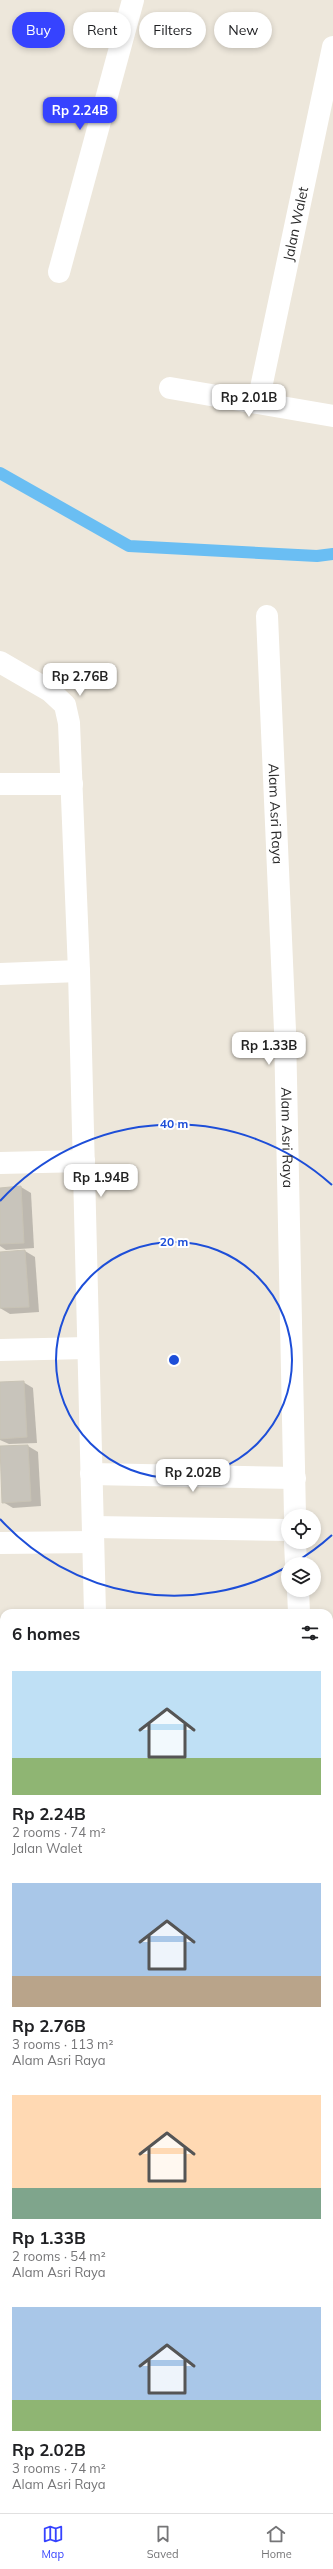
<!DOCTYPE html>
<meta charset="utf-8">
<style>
:root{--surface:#fff;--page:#f6f6f6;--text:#202124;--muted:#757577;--line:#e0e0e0;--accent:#3643ff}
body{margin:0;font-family:Mulish,sans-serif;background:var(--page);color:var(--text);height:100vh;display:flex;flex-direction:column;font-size:15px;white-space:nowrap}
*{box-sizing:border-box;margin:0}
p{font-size:13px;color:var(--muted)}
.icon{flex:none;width:22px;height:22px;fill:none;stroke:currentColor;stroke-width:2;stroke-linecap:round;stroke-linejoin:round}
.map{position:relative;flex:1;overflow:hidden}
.side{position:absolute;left:0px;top:1609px;width:333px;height:904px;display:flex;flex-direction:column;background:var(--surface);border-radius:12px 12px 0 0;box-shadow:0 2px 6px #0003}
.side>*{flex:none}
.guide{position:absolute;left:12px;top:12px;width:309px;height:36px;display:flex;gap:8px}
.fabs{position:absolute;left:281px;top:1509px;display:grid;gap:8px}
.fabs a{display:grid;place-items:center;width:40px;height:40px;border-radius:50%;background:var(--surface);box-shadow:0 2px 6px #0003;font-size:20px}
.price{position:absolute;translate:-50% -34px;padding:0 9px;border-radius:8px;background:#fff;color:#222;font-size:13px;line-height:26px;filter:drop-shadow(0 1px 2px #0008)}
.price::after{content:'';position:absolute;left:50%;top:24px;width:12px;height:9px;margin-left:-6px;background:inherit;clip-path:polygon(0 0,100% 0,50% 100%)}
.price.active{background:var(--accent);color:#fff}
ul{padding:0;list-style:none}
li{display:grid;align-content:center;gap:8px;height:212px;padding:0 12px}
li span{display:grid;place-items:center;height:124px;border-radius:0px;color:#555}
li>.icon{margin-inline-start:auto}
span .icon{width:72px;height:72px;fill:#fffc;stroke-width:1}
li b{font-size:17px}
h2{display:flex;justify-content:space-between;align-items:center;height:48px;padding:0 12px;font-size:17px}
.pill{padding:0 14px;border-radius:18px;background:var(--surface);box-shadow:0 2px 6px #0003;font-size:14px;line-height:36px}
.pill.active{background:var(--accent);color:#fff}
.menu{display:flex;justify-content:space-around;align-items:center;height:56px;border-top:1px solid var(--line);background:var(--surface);font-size:11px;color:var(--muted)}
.menu a{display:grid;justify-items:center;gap:2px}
.menu .active{color:var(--accent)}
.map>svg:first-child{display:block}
</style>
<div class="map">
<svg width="333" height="2513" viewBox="0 0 333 2513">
<rect width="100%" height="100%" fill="#ede7db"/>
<g fill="#0003">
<polygon points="21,1187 31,1193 34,1248 6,1250 0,1246 0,1189"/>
<polygon points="25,1251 35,1257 39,1312 10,1314 0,1308 0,1253"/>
<polygon points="23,1382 33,1388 37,1443 9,1444 0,1440 0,1383"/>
<polygon points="28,1446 38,1452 41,1506 13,1508 3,1502 0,1447"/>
<polygon points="4,1738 4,1800 0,1798 0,1739"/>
<polygon points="0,1813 4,1813 4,1854 0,1853"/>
<rect x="0" y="1858" width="4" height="49"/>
<polygon points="4,1967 4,2029 0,2029 0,1968"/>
<rect x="0" y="2032" width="4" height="61"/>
<rect x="0" y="2146" width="4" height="62"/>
<rect x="0" y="2210" width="4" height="62"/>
<polygon points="0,2337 4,2339 4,2398 0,2399"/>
<rect x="0" y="2401" width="4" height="61"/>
</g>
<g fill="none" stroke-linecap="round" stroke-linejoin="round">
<polyline stroke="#6abef3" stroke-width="12" points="0,473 129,546 317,556 333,554"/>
</g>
<g fill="#c8c4bb" stroke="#c8c3b5">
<polygon points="21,1186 24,1243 0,1244 0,1188"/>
<polygon points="25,1250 29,1307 0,1308 0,1252"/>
<polygon points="24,1381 27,1437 0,1439 0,1382"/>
<polygon points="28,1445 31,1501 2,1503 0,1446"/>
<rect x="0" y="1737" width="4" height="55"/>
<rect x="0" y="1812" width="4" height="32"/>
<polygon points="0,1857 4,1857 4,1897 0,1898"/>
<polygon points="4,1966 4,2023 0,2023 0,1967"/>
<rect x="0" y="2031" width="4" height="56"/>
<rect x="0" y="2145" width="4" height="57"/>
<rect x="0" y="2209" width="4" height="57"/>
<polygon points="0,2336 4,2383 4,2392 0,2393"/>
<polygon points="0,2400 4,2400 4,2456 0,2457"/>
</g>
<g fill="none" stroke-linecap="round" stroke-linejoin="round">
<g stroke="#fff" stroke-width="22">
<polyline points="59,272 133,0"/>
<polyline points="170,388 333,416"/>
<path id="s1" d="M258,402l75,-355"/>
<path id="s2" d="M267,616l18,415 10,485"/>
<polyline points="0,662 50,691 65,705 69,723 79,971 95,1613"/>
<polyline points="0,784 72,784"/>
<polyline points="0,974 79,971"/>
<polyline points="0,1163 84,1161"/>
<polyline points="0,1350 87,1348"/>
<polyline points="91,1474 295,1478"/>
<polyline points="93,1527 288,1530"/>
<polyline points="295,1542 296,1564"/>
<polyline points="0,1543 93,1542"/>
<polyline points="298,1590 299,1613"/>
<polyline points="0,1726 4,1726"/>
<polyline points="329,1786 333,1786"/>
<polyline points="329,1838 333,1838"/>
<polyline points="0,1919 4,1919"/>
<polyline points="0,2111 4,2111"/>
<polyline points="0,2300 4,2300"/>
<polyline points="0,2497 4,2497"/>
<polyline points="116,2509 116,2513"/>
<polyline points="313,2509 313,2513"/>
</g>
</g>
<g fill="none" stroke="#1d4ed8" stroke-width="2">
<circle cx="174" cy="1360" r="118"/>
<path d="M332 1535A236 236 0 0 1 294 1563M287 1567A236 236 0 0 1 0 1519M0 1201A236 236 0 0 1 332 1185"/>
</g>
<g text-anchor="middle" stroke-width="4" stroke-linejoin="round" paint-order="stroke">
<g font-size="14" fill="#2a2a2a" stroke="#fff">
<text dy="5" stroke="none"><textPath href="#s1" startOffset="182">Jalan Walet</textPath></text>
<text dy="5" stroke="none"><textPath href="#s2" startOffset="198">Alam Asri Raya</textPath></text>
<text dy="5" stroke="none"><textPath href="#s2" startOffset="522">Alam Asri Raya</textPath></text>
</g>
</g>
<circle cx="174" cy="1360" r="6" fill="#1d4ed8" stroke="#fff" stroke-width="2"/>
<g font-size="12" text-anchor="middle" font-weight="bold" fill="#1d4ed8" stroke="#fff" stroke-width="4" stroke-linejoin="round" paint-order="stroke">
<text x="174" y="1128">40 m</text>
<text x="174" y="1246">20 m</text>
</g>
</svg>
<div class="fabs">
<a><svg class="icon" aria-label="locate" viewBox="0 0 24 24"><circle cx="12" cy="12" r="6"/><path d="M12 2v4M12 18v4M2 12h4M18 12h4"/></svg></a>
<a><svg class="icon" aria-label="layers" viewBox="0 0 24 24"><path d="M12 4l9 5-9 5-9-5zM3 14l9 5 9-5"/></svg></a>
</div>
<b class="price active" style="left:80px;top:131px">Rp 2.24B</b>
<b class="price" style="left:249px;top:418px">Rp 2.01B</b>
<b class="price" style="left:80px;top:697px">Rp 2.76B</b>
<b class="price" style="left:269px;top:1066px">Rp 1.33B</b>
<b class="price" style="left:101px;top:1198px">Rp 1.94B</b>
<b class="price" style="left:193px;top:1493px">Rp 2.02B</b>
<div class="guide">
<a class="pill active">Buy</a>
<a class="pill">Rent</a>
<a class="pill">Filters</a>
<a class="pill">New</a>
</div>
<section class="side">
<h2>6 homes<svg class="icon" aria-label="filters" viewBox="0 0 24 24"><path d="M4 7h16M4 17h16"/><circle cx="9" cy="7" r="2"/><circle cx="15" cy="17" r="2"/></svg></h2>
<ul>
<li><span style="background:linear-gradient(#bfe0f5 70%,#8fb573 0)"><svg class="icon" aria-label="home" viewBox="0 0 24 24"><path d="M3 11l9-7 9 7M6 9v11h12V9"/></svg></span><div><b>Rp 2.24B</b><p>2 rooms · 74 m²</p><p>Jalan Walet</p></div></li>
<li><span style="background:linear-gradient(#a9c7e8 75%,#b9a48a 0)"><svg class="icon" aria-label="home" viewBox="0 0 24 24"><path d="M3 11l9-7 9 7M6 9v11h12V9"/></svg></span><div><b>Rp 2.76B</b><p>3 rooms · 113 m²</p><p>Alam Asri Raya</p></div></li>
<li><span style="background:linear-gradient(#ffd9b3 75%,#7fa58c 0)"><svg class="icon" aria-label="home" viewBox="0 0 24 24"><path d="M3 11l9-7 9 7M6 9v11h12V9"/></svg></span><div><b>Rp 1.33B</b><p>2 rooms · 54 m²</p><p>Alam Asri Raya</p></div></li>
<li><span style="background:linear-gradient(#a9c7e8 75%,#8fb573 0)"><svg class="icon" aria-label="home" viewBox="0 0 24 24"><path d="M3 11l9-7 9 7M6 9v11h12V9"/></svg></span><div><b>Rp 2.02B</b><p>3 rooms · 74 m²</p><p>Alam Asri Raya</p></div></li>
</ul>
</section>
</div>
<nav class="menu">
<a class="active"><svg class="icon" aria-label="map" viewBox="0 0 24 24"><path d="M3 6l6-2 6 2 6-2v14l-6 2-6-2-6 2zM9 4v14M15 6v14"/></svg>Map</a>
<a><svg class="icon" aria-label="saved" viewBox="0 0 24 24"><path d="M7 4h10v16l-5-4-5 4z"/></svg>Saved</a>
<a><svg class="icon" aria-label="home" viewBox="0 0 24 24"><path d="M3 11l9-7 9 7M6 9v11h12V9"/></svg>Home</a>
</nav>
